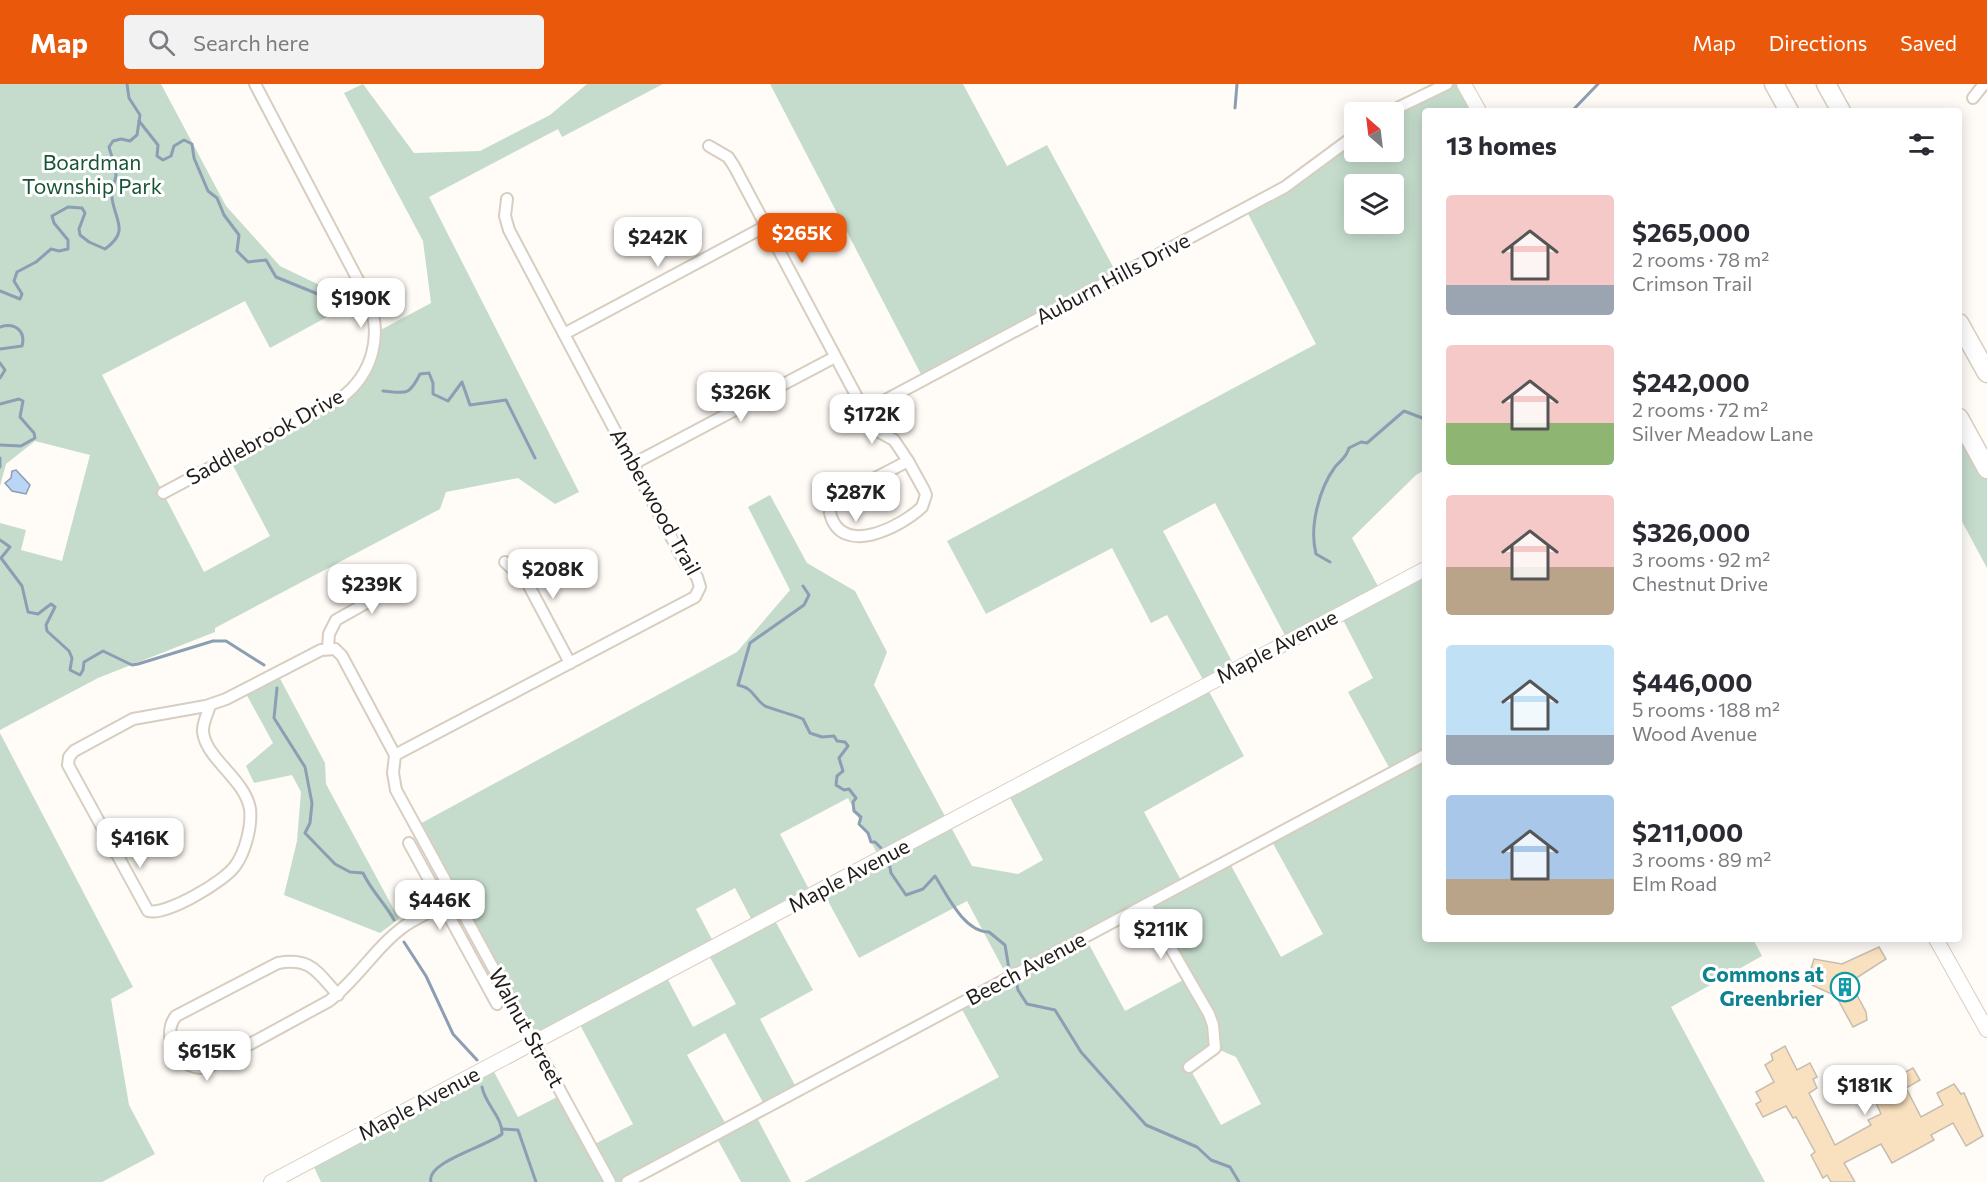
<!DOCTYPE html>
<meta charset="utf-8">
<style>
:root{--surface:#fff;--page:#f2f2f3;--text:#2b2b33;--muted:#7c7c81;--accent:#ea580c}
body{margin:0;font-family:Commissioner,sans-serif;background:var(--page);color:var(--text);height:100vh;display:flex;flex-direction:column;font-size:22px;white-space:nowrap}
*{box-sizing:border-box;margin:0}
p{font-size:20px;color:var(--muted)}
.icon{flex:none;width:33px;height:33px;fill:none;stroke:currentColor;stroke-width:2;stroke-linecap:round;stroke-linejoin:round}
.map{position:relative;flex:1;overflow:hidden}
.details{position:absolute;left:1422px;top:24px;width:540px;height:834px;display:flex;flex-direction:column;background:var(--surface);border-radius:6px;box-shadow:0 3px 15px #0003}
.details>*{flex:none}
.needle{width:39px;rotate:332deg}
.fabs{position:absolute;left:1344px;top:18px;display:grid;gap:12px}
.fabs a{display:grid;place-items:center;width:60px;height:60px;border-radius:6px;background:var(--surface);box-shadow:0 3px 15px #0003;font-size:30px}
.price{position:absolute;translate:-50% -51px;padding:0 14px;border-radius:12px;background:#fff;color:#222;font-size:20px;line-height:39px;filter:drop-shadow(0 2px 3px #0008)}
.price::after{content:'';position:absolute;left:50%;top:36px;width:18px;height:14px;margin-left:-9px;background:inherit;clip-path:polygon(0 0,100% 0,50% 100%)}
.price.on{background:var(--accent);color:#fff}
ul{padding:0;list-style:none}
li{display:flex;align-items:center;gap:18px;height:150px;padding:0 24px}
li span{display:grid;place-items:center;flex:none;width:168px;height:120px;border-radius:6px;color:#555}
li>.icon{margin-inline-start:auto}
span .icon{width:72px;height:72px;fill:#fffc;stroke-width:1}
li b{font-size:26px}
h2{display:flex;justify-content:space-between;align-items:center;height:72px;padding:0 24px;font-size:26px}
header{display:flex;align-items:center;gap:36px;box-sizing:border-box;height:84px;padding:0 30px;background:var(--accent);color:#fff}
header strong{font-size:28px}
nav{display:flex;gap:33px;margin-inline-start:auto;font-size:21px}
.search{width:420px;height:54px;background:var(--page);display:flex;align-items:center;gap:15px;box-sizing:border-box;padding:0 21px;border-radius:6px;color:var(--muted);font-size:22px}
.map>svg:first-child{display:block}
</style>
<header>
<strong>Map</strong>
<div class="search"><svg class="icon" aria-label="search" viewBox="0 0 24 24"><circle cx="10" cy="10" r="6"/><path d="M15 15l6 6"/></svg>Search here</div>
<nav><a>Map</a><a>Directions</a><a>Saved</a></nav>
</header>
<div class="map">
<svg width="1987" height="1098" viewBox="0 0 1987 1098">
<rect width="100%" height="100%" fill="#fffbf6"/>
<g fill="#c5dccc" fill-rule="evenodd">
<polygon points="0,0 161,0 226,122 280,182 338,210 327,233 270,264 245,217 102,291 204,488 270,452 229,374 355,301 375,249 431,219 423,157 344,9 363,0 414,69 480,67 550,31 587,0 663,0 562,53 558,45 429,113 579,408 555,420 518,394 446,408 440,425 215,544 215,548 98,594 0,646 0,439 26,446 21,466 62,477 90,371 35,357 6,380 0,402"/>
<polygon points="770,0 963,0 1007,82 1047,61 1118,192 924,296"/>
<path d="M1447,0h17l15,27h-54v359l-9,5 -64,63 29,54 44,-23v370h328l9,17 -91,51 94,175h-961l195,-105 -40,-73 49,-26 -41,-77 -108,57 -37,-68 58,-31 -32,-61 -68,36 32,61 -39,22 40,73 -53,29 38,72 -32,17 -41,-75 -38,22 41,73 27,-14 36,68h-50l-26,-47 -88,47h-306l-10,-21 180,-95 27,51 45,-23 28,52 42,-22 -55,-103 -43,22 -119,-217 321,-174 53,-62 -42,-83 22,-12 37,68 48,28 32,61 -13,33 98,181 46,8 25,-14 -36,-68 199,-107 -39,-70 -16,8 -39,-75 -126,66 -39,-73 369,-197 -71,-136 109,-72v16h40v-40zM1354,100h40v40h-40zM1215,419l73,138 52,-27 33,64 -25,14 44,81 -122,65 53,96 -42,23 -53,-97 -45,24 -39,-72 100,-56 -38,-70 30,-17 -73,-138zM735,804l20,38 -39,21 -20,-38zM1146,821l41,73 -62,33 -40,-74zM707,868l29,52 -43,23 -28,-53zM1215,964l21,9 25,47 -40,21 -32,-58z"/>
<polygon points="1959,334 1987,385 1987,484 1959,432"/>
<polygon points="277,589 325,679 326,700 399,835 380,849 284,811 297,757 301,708 292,691 254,699 246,682 273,659 244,606"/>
<polygon points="0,649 133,903 111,915 129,1021 155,1070 102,1098 0,1098"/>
</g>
<polygon fill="#bad5f5" stroke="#8c9eb3" stroke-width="1.5" points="16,386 30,401 26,410 12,407 5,399 11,394 12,387"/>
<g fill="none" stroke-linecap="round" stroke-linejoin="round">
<g stroke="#8c9eb3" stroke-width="3">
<polyline points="1235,24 1237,0"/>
<polyline points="1572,27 1598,0"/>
<polyline points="139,37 158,61 157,72 163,76 171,72 174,62 184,56 192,60 194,74 208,107 217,114 224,131 239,151 237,167 248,178 266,176 276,193 330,215"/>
<path d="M0,207l20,8 2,-5 -8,-13 3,-9 19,-10 15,-13 8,2 9,-2v-9l-14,-17 -2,-7 16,-9 14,1 3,5 -6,16 1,6 9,7 16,7c25,-18 10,-28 7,-51 -1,-8 3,-15 4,-23 0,-8 -5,-20 -7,-28l4,-6 8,-2 9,2 7,-6 3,-20 -11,-17 -2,-14"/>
<path d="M0,243c15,-5 26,4 22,19l-22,3"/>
<polyline points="0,279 5,286 0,294"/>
<path d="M383,307c24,2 26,5 37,-17l9,-1 4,10v11l15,7 14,-19 8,23 36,-5 29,58"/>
<polyline points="0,320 19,315 23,317 20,333 34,349 35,354 21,362 0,361"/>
<polyline points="0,374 0,383"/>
<polyline points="0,456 10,463 1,474 22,502 28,528 38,530 51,520 55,523 46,541 47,547 69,567 72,574 70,586 80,591 83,586 84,578 103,567 132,581 138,580 213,557 226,557 264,581"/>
<path d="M1330,478l-14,-8c-7,-27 3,-65 19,-87 6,-7 11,-9 14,-19l12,-6 6,1 37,-32 21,8"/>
<path d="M803,502l6,9 -5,10 -54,38 -12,42c17,4 14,12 27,21 3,2 30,9 38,13l7,14 12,4 12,-1 3,5 8,1 3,4 -9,12 4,13 -6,5 -1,9 8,5 5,-1 7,9 -3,4 1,9 7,6 -2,7 9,9 3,9h4l6,6"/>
<path d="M277,604l-3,30 31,49 7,36 -2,20 -5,10 30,31 15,8 13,1c9,19 22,30 31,47"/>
<path d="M889,778l2,11 15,22 17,-6 12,-13c12,19 29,56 54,56l16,13 4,24"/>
<polyline points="404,858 426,892 453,950 477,976"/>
<polyline points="1016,897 1018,906 1027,920 1055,926 1081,968 1146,1041 1197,1063 1211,1076 1230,1083 1239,1098"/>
<polyline points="503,1045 518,1046 536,1098"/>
<path d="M431,1098c-6,-20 57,-36 71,-48 1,-16 -17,-30 -20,-47"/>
</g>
</g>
<g fill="#f9e0be" stroke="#c6bdb0" stroke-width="1.5">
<polygon points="1879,863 1886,875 1850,898 1866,928 1867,936 1853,943 1836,912 1812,901 1815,891 1810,888 1814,875 1842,880"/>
<polygon points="1785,962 1797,986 1810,979 1817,993 1813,995 1817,1004 1809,1009 1835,1061 1871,1041 1868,1036 1881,1030 1868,1001 1896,985 1900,991 1913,984 1920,996 1906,1004 1921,1033 1943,1021 1937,1009 1954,1000 1961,1010 1964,1009 1983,1052 1966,1062 1953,1039 1931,1051 1934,1056 1892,1079 1881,1060 1844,1079 1855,1098 1831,1098 1827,1091 1823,1094 1811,1071 1815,1068 1796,1033 1793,1034 1786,1022 1763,1033 1756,1020 1761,1017 1756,1008 1774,998 1765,981 1773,976 1771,970"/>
</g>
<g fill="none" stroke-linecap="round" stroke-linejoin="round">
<g stroke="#d7cec1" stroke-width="14">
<g id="street">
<polyline points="1973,14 1984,0"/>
<polyline points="1389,28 1447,0"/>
<polyline points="709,62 728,73 734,82 874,345 894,356 908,377"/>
<polyline points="564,250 766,142"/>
<polyline points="865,327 1285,103 1354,52"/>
<path d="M908,377l16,29 2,5 -4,12c-21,20 -81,51 -92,6l1,-8 8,-8z"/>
<polyline points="633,380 835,273"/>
<path d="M163,409l178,-95c32,-24 42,-63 27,-99l-113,-215"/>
<polyline points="505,478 528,500 570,579"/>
<polyline points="328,564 329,550 336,536 409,495"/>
<path d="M210,621c-2,8 -8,19 -7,27 3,27 42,47 47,77 2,17 -5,44 -15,57 -10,15 -69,50 -87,45l-80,-146 1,-8 5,-6 59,-32 73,-13 20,-7 95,-49 14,-1 7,7 53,99 -2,18 3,17 214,392"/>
<polyline points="395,671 695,513 700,503 697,493 685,479 509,146 505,132 507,115"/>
<polyline points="409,759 497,920"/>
<polyline points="1146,821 1209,930 1213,941 1215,964 1189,983"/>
<path d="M338,911c-21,-23 -27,-38 -60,-32l-102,53c-17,21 5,58 32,51l121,-66c29,-22 47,-55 77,-76 15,-10 33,-17 49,-26"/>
<polyline points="627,1098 1425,671"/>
</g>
</g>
<g stroke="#d7cec1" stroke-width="16">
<g id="secondary">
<polyline points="1464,0 1479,27"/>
<polyline points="1936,855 1987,946"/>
<polyline points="271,1098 1425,485"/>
</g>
</g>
<g stroke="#d7cec1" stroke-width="21">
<g id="highway">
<polyline points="1774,0 1789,27"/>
<polyline points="1826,0 1841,27"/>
<polyline points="1959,239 1987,289"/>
<polyline points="1959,334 1987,385"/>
</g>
</g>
<use href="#street" stroke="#fff" stroke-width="10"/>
<use href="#secondary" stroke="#fff" stroke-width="14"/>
<use href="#highway" stroke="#fff" stroke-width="18"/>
</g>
<defs>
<g id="building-ring" transform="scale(1.5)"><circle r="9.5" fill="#fff" stroke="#0f9aa8" stroke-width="1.5"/><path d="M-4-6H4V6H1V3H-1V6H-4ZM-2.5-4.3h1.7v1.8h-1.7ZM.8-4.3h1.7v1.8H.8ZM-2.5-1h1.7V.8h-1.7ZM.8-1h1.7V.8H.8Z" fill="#0f9aa8"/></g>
</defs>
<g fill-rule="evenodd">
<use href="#building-ring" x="1845" y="903"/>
</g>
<g text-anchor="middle" stroke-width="6" stroke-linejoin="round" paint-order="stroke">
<g font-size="21" fill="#165434" stroke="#fff">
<text x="92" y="86">Boardman<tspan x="92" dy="24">Township Park</tspan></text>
</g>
<g font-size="21" fill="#201c18" stroke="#fff">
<text transform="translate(1113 195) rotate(-28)" y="7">Auburn Hills Drive</text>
<text transform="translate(265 353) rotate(-29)" y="7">Saddlebrook Drive</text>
<text transform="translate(655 418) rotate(61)" y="7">Amberwood Trail</text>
<text transform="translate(1277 563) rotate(-28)" y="7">Maple Avenue</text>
<text transform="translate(849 792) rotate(-28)" y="7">Maple Avenue</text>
<text transform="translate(1026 885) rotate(-28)" y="7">Beech Avenue</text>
<text transform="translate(526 944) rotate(61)" y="7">Walnut Street</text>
<text transform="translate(419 1020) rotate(-28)" y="7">Maple Avenue</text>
</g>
<g font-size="21" font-weight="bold" fill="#0d838f" stroke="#fff" text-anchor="end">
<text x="1824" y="898">Commons at<tspan x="1824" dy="24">Greenbrier</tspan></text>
</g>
</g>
</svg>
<div class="fabs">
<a><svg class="needle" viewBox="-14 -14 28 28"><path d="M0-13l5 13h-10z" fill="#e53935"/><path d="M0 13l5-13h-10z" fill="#7c7c81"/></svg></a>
<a><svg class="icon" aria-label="layers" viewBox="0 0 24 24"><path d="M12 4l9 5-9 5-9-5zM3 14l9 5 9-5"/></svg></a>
</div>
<b class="price on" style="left:802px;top:180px">$265K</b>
<b class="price" style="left:658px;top:184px">$242K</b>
<b class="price" style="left:361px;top:245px">$190K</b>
<b class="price" style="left:741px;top:339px">$326K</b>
<b class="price" style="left:872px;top:361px">$172K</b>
<b class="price" style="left:856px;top:439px">$287K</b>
<b class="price" style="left:553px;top:516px">$208K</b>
<b class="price" style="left:372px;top:531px">$239K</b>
<b class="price" style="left:140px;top:785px">$416K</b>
<b class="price" style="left:440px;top:847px">$446K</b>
<b class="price" style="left:1161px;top:876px">$211K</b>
<b class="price" style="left:207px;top:998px">$615K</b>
<b class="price" style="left:1865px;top:1032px">$181K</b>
<section class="details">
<h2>13 homes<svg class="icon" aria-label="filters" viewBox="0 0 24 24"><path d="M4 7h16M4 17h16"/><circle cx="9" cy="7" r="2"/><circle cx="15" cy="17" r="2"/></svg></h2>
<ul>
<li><span style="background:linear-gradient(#f6c9c9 75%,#9aa5b1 0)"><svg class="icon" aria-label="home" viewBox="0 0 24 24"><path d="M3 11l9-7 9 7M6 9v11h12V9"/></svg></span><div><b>$265,000</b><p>2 rooms · 78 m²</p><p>Crimson Trail</p></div></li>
<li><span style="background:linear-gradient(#f6c9c9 65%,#8fb573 0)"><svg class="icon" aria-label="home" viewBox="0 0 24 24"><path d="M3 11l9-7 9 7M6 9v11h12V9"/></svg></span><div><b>$242,000</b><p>2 rooms · 72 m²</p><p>Silver Meadow Lane</p></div></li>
<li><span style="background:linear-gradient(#f6c9c9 60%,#b9a48a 0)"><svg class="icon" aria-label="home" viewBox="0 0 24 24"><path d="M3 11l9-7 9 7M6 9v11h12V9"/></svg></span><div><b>$326,000</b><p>3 rooms · 92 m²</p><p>Chestnut Drive</p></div></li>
<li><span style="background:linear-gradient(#bfe0f5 75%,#9aa5b1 0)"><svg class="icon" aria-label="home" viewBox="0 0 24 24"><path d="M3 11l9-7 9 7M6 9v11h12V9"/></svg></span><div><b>$446,000</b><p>5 rooms · 188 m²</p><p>Wood Avenue</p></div></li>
<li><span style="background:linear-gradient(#a9c7e8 70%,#b9a48a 0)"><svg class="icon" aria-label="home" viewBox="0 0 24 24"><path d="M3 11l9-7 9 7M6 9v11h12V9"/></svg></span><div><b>$211,000</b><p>3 rooms · 89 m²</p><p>Elm Road</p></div></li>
</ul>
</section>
</div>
